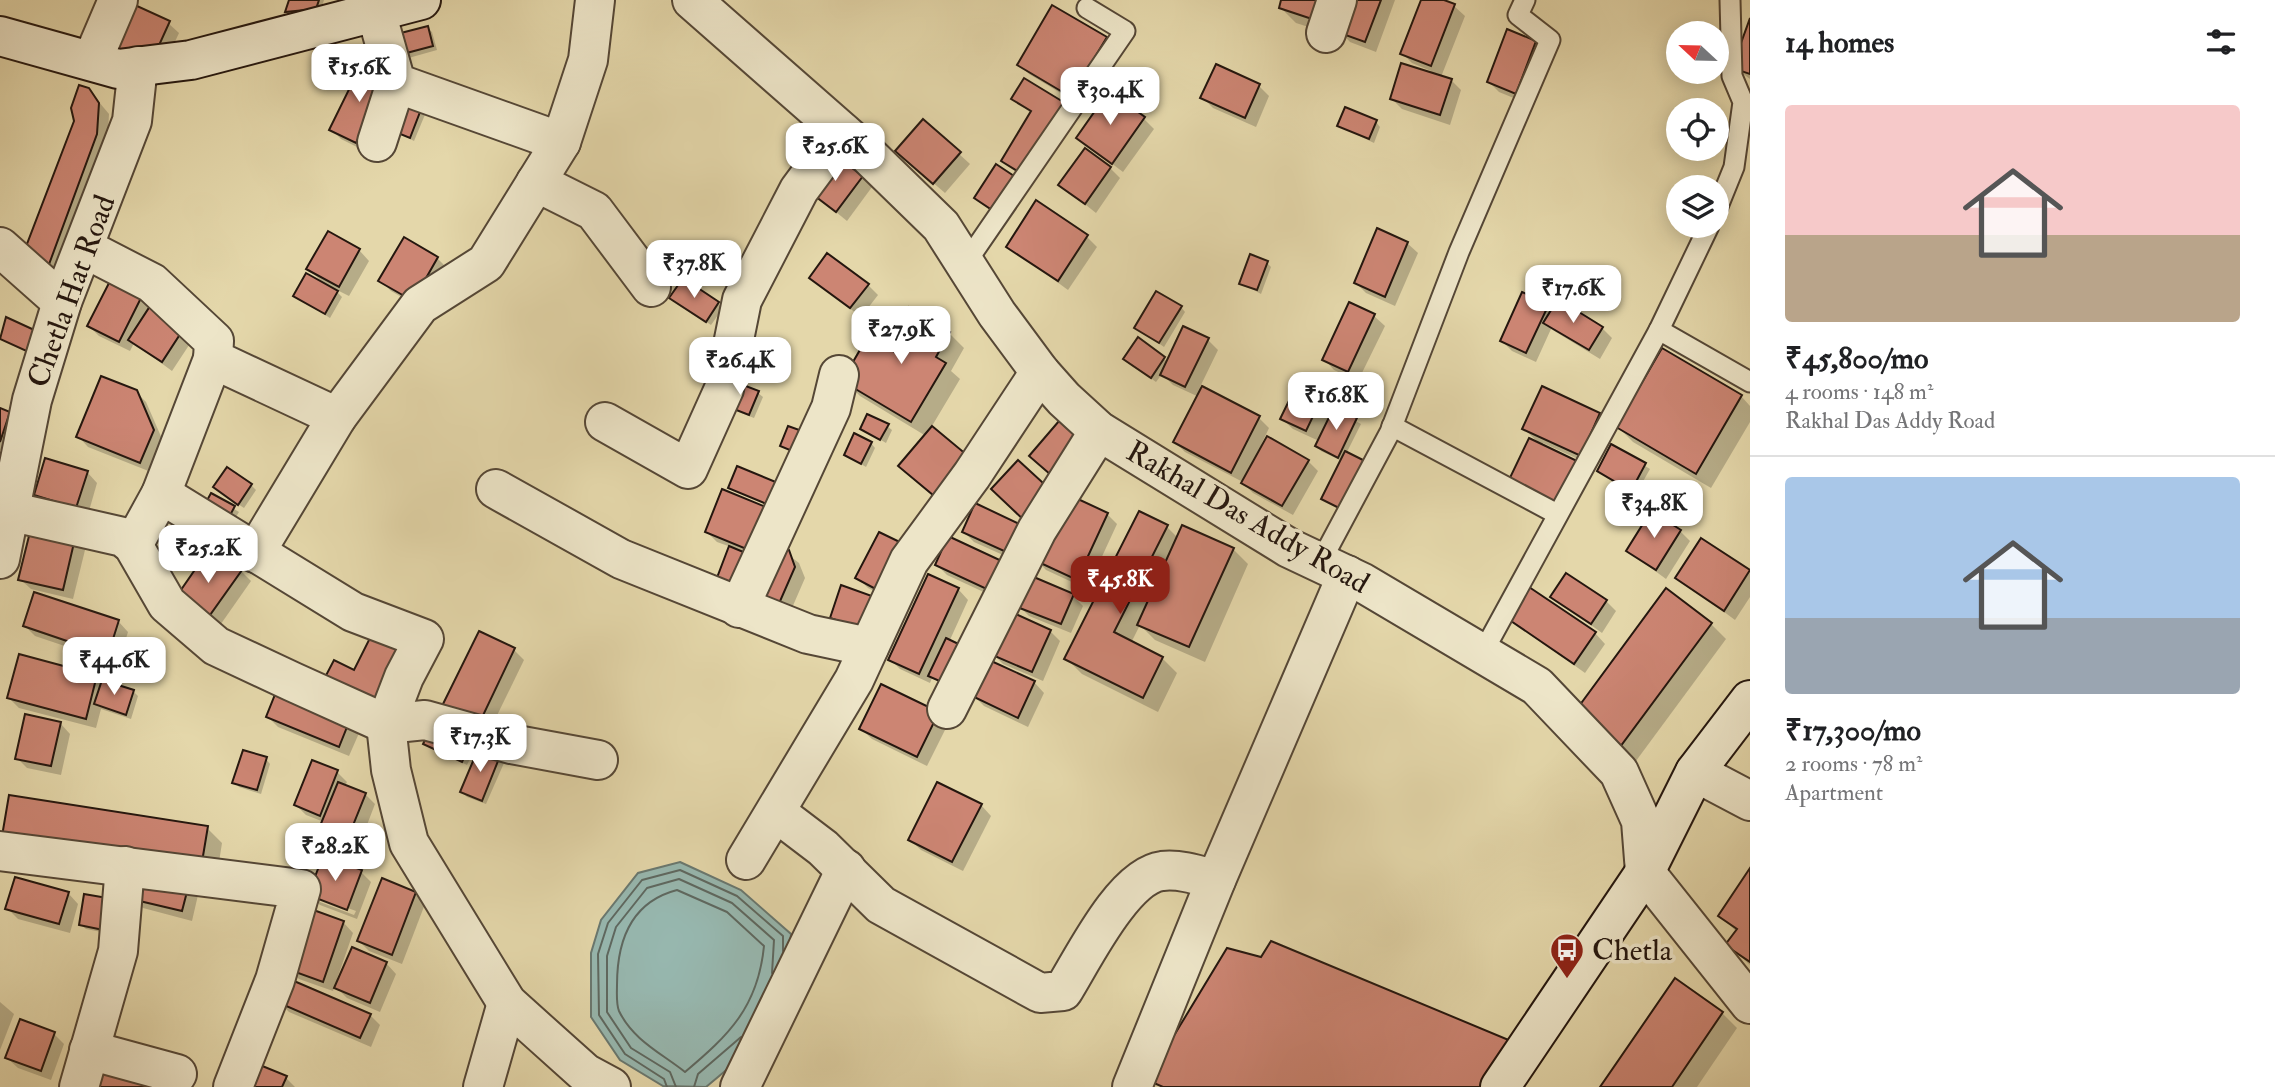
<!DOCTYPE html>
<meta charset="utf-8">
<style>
:root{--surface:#fff;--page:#f6f6f6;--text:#202124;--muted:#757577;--line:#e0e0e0;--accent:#8f2418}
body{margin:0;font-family:"IM FELL Double Pica",serif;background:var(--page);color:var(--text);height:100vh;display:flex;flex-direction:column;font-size:26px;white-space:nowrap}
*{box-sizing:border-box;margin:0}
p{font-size:23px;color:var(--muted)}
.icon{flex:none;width:38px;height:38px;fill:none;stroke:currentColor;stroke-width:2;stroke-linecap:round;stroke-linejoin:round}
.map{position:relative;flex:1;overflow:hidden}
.sheet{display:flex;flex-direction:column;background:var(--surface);width:525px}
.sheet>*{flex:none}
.needle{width:46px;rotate:292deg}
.buttons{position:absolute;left:1666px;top:21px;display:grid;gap:14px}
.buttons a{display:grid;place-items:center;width:63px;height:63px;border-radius:50%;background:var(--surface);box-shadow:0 4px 18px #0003;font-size:35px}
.price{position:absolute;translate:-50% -60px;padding:0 16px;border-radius:14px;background:#fff;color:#222;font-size:23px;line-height:46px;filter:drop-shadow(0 2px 4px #0008)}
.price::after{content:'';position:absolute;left:50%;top:42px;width:21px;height:16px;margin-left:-10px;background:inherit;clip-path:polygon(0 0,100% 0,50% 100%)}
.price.selected{background:var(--accent);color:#fff}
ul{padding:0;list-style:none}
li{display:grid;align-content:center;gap:14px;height:371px;padding:0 35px}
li+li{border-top:2px solid var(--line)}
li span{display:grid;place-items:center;height:217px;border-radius:7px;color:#555}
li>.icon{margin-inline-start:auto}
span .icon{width:126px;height:126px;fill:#fffc;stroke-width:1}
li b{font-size:30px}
h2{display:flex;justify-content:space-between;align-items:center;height:84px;padding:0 35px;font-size:30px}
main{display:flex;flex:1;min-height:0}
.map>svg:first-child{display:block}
</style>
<main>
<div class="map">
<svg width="1750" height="1087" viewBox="0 0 1750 1087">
<rect width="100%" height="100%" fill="#e4d7aa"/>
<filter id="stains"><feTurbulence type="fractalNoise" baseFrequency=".00286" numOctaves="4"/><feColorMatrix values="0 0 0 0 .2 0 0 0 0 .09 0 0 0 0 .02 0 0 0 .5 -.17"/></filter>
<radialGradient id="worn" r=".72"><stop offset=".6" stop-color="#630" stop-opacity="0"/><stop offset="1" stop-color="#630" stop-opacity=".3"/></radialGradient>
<polygon fill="#97b8b0" stroke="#697870" stroke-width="2" points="680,862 741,890 791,934 787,982 755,1046 706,1087 663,1086 620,1060 591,1017 591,953 601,920 638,873"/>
<g fill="#0003" fill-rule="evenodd">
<polygon points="291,0 324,0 320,13 292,16 287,12"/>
<polygon points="1283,0 1395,0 1376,52 1350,42 1339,30 1337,36 1296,23 1281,8"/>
<polygon points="1423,0 1439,0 1454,6 1465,16 1441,77 1451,80 1461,90 1450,125 1402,109 1392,99 1431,71 1412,63 1402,53"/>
<polygon points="168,23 179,33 161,72 117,52 107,42"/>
<polygon points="1750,23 1750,79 1734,67"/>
<polygon points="427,28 432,32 437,50 405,59 400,54"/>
<polygon points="1106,38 1116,48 1082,106 1029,74 1019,64"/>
<polygon points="1535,42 1546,52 1526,103 1499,92 1489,82"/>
<polygon points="362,67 367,152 341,139 331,129"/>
<polygon points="1259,86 1269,96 1256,127 1213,108 1203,98"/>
<polygon points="88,89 109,114 108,132 58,276 34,267"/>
<polygon points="1013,99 1074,114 1032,183 1003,161 1032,114"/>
<polygon points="429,105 414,141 390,128"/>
<polygon points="1144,119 1154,129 1123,172 1078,138"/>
<polygon points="923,121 970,164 945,193 908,161"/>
<polygon points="1376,122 1380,127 1374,143 1339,126"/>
<polygon points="1110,168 1120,178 1096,213 1061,185"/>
<polygon points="862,177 872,187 847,221 809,190"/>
<polygon points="1378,230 1407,243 1418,253 1395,306 1366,293 1356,283"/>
<polygon points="1087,237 1097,247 1068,290 1008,246"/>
<polygon points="404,239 437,258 448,269 424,310 391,291 381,281"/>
<polygon points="359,250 369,261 349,296 333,288 342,297 330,318 295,296 323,283 308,268"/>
<polygon points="1267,263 1271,267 1261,294 1241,283"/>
<polygon points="811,278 868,285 878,295 861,317"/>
<polygon points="110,283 155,303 197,333 172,371 134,343 130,351 99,336 89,326"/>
<polygon points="676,302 718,304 723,308 711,325"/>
<polygon points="1559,302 1602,328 1612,338 1600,359 1551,329 1536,362 1512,351 1502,341 1548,305 1553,311"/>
<polygon points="1350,304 1374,316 1385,326 1358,381 1334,370 1324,359"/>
<polygon points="1181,307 1185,312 1164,347 1136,327"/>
<polygon points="7,319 38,357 0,338"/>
<polygon points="1184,329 1208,340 1218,350 1200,387 1259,418 1269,428 1261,445 1308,461 1318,471 1293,515 1253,493 1241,481 1185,452 1175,442 1199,397 1173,385 1162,374 1156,382 1130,363 1138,340 1168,362"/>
<polygon points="949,333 964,348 951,371 960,379 926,436 860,396 844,380 897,355 903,345 894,335"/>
<polygon points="1302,376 1326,388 1337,399 1332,408 1361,424 1346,454 1348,513 1323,498 1342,461 1321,451 1317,446 1319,441 1293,429 1282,419"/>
<polygon points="136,392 146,402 163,441 151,472 88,447 78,436"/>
<polygon points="758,393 763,397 754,418 728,408"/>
<polygon points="1741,396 1750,406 1750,422 1711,488 1633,442 1618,427"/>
<polygon points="0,410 9,413 19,423 10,453 0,450"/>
<polygon points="1599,414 1610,425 1591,465 1543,443 1542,446 1524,429"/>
<polygon points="887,426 892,430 886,443 862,429"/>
<polygon points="871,443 875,448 866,467 846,455"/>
<polygon points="1612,446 1650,469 1636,494 1599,471"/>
<polygon points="738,468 779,510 730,488"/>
<polygon points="87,472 97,483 87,518 46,505 36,495"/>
<polygon points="251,485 256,490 244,508 220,492"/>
<polygon points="211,495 239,512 233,522"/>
<polygon points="1053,495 1107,514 1117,524 1087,589 1046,570 1036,559"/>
<polygon points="976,506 1025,565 974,542 964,532"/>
<polygon points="33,526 86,546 73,599 31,589 20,579"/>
<polygon points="1167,527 1178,538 1233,549 1248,564 1205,662 1155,640 1140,625 1131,643 1162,658 1177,673 1158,712 1082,674 1067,659"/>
<polygon points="1680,531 1690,541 1666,579 1628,551"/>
<polygon points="707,532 778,547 799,563 805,578 785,624 731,547 717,542"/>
<polygon points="880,534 894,601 868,588 858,578"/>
<polygon points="949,539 1003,601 947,575 937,565"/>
<polygon points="1702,540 1750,572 1750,597 1735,620 1677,577"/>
<polygon points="241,571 251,581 216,631 186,610"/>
<polygon points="958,589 968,600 949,642 956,690 932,678 930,683 900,669 890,659"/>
<polygon points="1073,596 1083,606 1071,633 1029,616 1019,606"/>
<polygon points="1552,597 1606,601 1616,611 1602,633"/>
<polygon points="1510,619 1595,633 1605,644 1585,673"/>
<polygon points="118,621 128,632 118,664 35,636 25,626"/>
<polygon points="1711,624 1726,639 1633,765 1588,732"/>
<polygon points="1050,631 1060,641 1043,681 1003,664 992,653"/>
<polygon points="514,650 524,660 488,734 454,718"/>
<polygon points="96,677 103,683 133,691 138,696 131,719 101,709 96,728 19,708 9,698"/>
<polygon points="1034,682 1044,693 1028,727 984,706 974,696"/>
<polygon points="882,686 948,724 927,766 872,739 861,729"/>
<polygon points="268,717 363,724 349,756 278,727"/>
<polygon points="60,723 70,734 61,775 27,768 17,758"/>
<polygon points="425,744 475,749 467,765"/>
<polygon points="499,758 504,763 486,804 467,797 462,792"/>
<polygon points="266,759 270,764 261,794 239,787 234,782"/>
<polygon points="337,772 347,782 345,786 365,794 375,804 352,864 326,853 315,843 324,822 306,815 296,805"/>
<polygon points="981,805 991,816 963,871 921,850 910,840"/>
<polygon points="207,828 222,843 215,888 186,884 198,895 192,921 143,908 133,898"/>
<polygon points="1750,871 1750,965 1728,945 1737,932 1720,916"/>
<path d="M361,872l10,10 -14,37 -37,-14 -10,-10zM320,898l36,13 -2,4 -34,-13z"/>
<polygon points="68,893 78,904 70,933 18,919 7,908"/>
<polygon points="415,894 425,904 402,964 369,951 359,941"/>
<polygon points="86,896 117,935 86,929 81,925"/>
<polygon points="343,922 353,933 337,979 386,963 396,974 380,1012 347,998 335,986 333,991 299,979 289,969"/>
<polygon points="0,1002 14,1014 0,1050"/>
<polygon points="279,1002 370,1015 380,1025 371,1047 289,1012"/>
<polygon points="1722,1013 1737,1028 1697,1087 1602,1087"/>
<polygon points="54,1034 64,1044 51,1080 18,1068 7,1058"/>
<polygon points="286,1078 295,1087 240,1087"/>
</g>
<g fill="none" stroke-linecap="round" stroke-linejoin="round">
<g stroke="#5e6860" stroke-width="2">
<path d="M677,890l50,22 37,34c-6,61 -35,89 -79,126 -24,-19 -52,-32 -66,-61 -3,-7 -2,-18 -2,-26 0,-44 14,-83 60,-95z"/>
<polyline points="667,1087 664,1079 625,1054 599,1015 598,954 608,923 642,880 680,870 737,896 783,936 783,951"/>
<polyline points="676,1087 670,1072 631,1048 607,1012 607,956 616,927 647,888 679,879 732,903 774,940 772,973"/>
<polyline points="694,1087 698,1074 741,1037"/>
</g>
</g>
<g fill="#cc8573" stroke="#25170f" stroke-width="2">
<polygon points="124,0 170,21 151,63 105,43"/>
<polygon points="289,0 319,0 316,9 285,12"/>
<polygon points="1281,0 1329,0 1321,22 1279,8"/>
<polygon points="1349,0 1381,0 1365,42 1337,32"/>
<polygon points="1421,0 1444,0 1455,4 1431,66 1400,54"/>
<polygon points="1052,5 1107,37 1071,97 1017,65"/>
<polygon points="1750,18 1750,74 1732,68"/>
<polygon points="428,26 433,46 399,55 393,35"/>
<polygon points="1507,29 1536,41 1516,94 1487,82"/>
<polygon points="1401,63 1452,79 1440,115 1390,99"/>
<polygon points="1216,64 1260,84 1245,118 1200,98"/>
<polygon points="361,65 389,78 356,143 329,130"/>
<polygon points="1024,78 1065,103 1022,174 1001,161 1031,111 1011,99"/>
<polygon points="79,85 89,88 99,103 97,134 48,267 22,257 74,121 71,108"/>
<polygon points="404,90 425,99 410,138 388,129"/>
<polygon points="1109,91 1145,117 1112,164 1076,138"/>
<polygon points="1345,107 1377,120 1369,139 1337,126"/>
<polygon points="923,119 961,152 933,184 895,151"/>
<polygon points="1085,148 1111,167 1085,204 1058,185"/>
<polygon points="833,154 863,176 836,212 807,190"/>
<polygon points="996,164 1017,178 995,212 974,198"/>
<polygon points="1036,200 1088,235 1058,281 1006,247"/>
<polygon points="1377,228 1408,242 1385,297 1354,283"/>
<polygon points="328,231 360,249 339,287 306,269"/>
<polygon points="404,237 438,257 413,301 378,281"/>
<polygon points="827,253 869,284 850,308 809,278"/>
<polygon points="1250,254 1268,261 1257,290 1239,284"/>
<polygon points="306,273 338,291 325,314 293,296"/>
<polygon points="683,278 719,302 706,322 669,298"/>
<polygon points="110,281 142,296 119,342 87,326"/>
<polygon points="1156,291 1182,306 1159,343 1134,328"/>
<polygon points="1522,292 1549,304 1526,353 1500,341"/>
<polygon points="1558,299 1603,327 1589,350 1543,323"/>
<polygon points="154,300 188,322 162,362 128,340"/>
<polygon points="1349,302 1375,314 1348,372 1322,360"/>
<polygon points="909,307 950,332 936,357 946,363 911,422 842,381 868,336 896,353 903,342 891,335"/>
<polygon points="6,317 43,334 33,354 0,339"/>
<polygon points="1183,326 1209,338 1185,387 1160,375"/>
<polygon points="1138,337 1165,357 1151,378 1123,359"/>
<polygon points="1662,348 1742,395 1696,474 1616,427"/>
<polygon points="1302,374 1327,387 1306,431 1280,419"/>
<polygon points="101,376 137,390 154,430 140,463 76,437"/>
<polygon points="730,380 759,391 749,415 721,404"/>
<polygon points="1202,386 1260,416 1231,473 1173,442"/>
<polygon points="1542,386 1600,413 1581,456 1522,429"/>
<polygon points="1334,407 1357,418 1338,458 1315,446"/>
<polygon points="0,408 10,412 0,442"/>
<polygon points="867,414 889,424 880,440 860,429"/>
<polygon points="1059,421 1088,447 1058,481 1029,456"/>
<polygon points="788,426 805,432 797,453 780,446"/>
<polygon points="932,426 973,460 939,500 898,466"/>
<polygon points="854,433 872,442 861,464 844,455"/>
<polygon points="1267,436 1309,460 1282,506 1241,483"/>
<polygon points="1529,438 1577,461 1554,507 1507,484"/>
<polygon points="1611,444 1646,463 1631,491 1597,471"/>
<polygon points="1345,451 1367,462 1343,510 1321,499"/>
<polygon points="45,458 88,471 76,508 34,495"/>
<polygon points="1018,460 1054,493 1027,523 991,489"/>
<polygon points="737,466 783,485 774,507 728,488"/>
<polygon points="227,467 252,484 238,505 213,487"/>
<polygon points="722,489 778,512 761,555 705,532"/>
<polygon points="211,493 235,506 228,519 204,506"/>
<polygon points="1065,493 1108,513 1077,580 1034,560"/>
<polygon points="975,503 1028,528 1015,556 962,532"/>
<polygon points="1139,511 1168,525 1114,632 1163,657 1143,698 1064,659"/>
<polygon points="1651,511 1681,530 1656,570 1626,551"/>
<polygon points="32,524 76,534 63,590 18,580"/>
<polygon points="1182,525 1234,548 1189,647 1137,625"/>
<polygon points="879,532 908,546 883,593 855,578"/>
<polygon points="948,536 1006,563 993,592 935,565"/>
<polygon points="1701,538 1750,570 1724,611 1675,578"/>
<polygon points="772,543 789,550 795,567 774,615 745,602"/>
<polygon points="729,546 753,556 738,593 715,583"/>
<polygon points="210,548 242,570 205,622 174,600"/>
<polygon points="1566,573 1607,600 1591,624 1550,597"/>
<polygon points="928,574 959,588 919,674 888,660"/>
<polygon points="1029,575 1074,594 1061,624 1017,607"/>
<polygon points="841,585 883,600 872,632 830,618"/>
<polygon points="1529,587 1596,632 1574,664 1508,619"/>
<polygon points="1666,588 1712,623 1617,751 1571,717"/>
<polygon points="34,592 119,620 108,655 23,626"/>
<polygon points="1009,611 1051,630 1032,672 990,654"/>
<polygon points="376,626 407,642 372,711 321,685 334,660 354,670"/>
<polygon points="479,631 515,648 478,726 441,708"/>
<polygon points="946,638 969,649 951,686 928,676"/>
<polygon points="19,654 97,675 86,719 7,698"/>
<polygon points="989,660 1035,681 1018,718 972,696"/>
<polygon points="102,680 134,690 126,715 94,704"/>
<polygon points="280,682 353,712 339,747 266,717"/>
<polygon points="881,684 939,712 917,757 859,729"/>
<polygon points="25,714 61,722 51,766 15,759"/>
<polygon points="432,725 471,743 462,762 423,744"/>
<polygon points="479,747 500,756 482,801 460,792"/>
<polygon points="243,750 267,757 257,790 232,783"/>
<polygon points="312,760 338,770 320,816 294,805"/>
<polygon points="338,782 366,793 341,855 313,843"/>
<polygon points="937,782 982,804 952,862 908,840"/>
<polygon points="9,795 208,826 200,874 1,842"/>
<polygon points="323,856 362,870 347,910 308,895"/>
<polygon points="1750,868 1750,962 1725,945 1737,929 1718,916"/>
<polygon points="138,871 189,884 182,911 131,899"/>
<polygon points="15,877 69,892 59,924 5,909"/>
<polygon points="382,878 416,892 392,955 357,941"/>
<polygon points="84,894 119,900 113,932 79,925"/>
<polygon points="308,908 344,921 323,982 287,969"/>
<polygon points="1271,941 1511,1041 1482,1087 1163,1087 1147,1080 1227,948 1261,957"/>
<polygon points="352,947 387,962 370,1003 334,988"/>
<polygon points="287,978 371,1014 360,1038 277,1002"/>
<polygon points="1675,978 1723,1012 1672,1087 1600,1087"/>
<polygon points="20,1019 55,1032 41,1071 5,1058"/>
<polygon points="96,1061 147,1080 145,1087 87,1087"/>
<polygon points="250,1061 287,1076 282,1087 239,1087"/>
</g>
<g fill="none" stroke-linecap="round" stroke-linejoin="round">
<g stroke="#554736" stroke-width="23">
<g id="service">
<polyline points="1717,209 1734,167 1743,102 1732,76 1730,0"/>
<polyline points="965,264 1125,31 1087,8"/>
<polyline points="1659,330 1750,382"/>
<polyline points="1392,426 1557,514"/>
<polyline points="1320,563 1390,432 1459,252 1550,40 1518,15 1525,0"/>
<polyline points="1482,654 1659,330 1709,226"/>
</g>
</g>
<g stroke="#554736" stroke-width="42">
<g id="minor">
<polyline points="692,0 864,151 941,226 997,314 1040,372 1064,399 1099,431 1289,548 1363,583 1537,686 1619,772 1641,821 1645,872"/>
<polyline points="376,12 396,83 561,142"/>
<polyline points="1326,33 1337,0"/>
<polyline points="92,61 118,0"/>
<polyline points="377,142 396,83"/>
<polyline points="536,182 594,211 651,287"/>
<polyline points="0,247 62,302"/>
<polyline points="84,248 152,283 214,341 213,359 337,417"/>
<polyline points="605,422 688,469 724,389 742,300 799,190 842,132"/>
<polyline points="496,489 621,559 808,634 869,647"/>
<polyline points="161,494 353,612 424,639 404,677 386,724 391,770 409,843 507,1003 585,1073 611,1087"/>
<polyline points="0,509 123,537 133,545 167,604 216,646 293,682 386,724 425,720 511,744 598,760"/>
<polyline points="133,545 161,494 213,359"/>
<polyline points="255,553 337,417 420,305 486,263 561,142 588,60 595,0"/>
<polyline points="0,559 32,400 62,302 132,121 138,66"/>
<polyline points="739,608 831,408 839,375"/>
<polyline points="947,709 1037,530 1099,431"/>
<polyline points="1695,772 1750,801"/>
<path d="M777,813l46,35 58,57 159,88 23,-2c20,-32 60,-115 99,-120 19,-2 36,4 54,9"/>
<polyline points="0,851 301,889 275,980 233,1087"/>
<polyline points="746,860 854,680 909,561 972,475 1040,372"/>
<polyline points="89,1050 177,1074"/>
<polyline points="79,1087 118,951 125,866"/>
<polyline points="483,1087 507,1003"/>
<polyline points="740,1087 846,869"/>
<polyline points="1132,1087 1216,880 1347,575"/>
</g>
</g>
<g stroke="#554736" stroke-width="42">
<polyline id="tertiary" points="1645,872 1750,1004"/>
</g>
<g stroke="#25170f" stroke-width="42">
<g id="secondary">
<polyline points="0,36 118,69 191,60 421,0"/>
<polyline points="1500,1087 1645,872 1695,772 1750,700"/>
</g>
</g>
<use href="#service" stroke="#ede5c8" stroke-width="19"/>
<use href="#minor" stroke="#ede5c8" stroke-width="38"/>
<use href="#tertiary" stroke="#ede5c8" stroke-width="38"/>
<use href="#secondary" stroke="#ede5c8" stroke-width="38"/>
</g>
<defs>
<g id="bus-pin" transform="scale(1.75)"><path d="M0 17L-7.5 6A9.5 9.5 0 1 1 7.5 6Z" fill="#8f2418" stroke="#ede5c8"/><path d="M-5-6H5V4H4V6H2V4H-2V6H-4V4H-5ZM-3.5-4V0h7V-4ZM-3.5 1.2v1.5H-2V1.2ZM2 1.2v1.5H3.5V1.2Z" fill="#fff"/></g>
</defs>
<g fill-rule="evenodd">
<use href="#bus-pin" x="1567" y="950"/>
</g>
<g text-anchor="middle" stroke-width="7" stroke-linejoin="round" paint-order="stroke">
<g font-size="30" fill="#25170f" stroke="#ede5c8">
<text transform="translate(71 291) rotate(-70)" y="10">Chetla Hat Road</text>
<text transform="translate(1248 517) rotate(30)" y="10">Rakhal Das Addy Road</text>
</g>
<g font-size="30" fill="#25170f" stroke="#ede5c8" text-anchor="start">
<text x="1592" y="960">Chetla</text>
</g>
</g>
<rect width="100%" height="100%" filter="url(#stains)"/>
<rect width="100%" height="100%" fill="url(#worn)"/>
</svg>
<div class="buttons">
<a><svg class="needle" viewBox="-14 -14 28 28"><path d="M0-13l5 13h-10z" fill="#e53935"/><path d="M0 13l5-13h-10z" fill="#757577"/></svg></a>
<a><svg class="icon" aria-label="locate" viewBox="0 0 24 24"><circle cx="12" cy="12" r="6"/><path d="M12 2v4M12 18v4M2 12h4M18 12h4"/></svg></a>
<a><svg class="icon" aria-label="layers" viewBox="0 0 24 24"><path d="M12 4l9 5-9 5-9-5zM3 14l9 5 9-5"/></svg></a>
</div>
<b class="price" style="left:359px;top:104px">₹15.6K</b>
<b class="price" style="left:1110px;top:127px">₹30.4K</b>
<b class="price" style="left:835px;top:183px">₹25.6K</b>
<b class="price" style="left:694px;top:300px">₹37.8K</b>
<b class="price" style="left:1573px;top:325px">₹17.6K</b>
<b class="price" style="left:901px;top:366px">₹27.9K</b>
<b class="price" style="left:740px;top:397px">₹26.4K</b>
<b class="price" style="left:1336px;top:432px">₹16.8K</b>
<b class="price" style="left:1654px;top:540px">₹34.8K</b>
<b class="price" style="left:208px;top:585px">₹25.2K</b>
<b class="price selected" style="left:1120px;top:616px">₹45.8K</b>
<b class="price" style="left:114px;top:697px">₹44.6K</b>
<b class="price" style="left:480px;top:774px">₹17.3K</b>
<b class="price" style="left:335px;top:883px">₹28.2K</b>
</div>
<section class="sheet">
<h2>14 homes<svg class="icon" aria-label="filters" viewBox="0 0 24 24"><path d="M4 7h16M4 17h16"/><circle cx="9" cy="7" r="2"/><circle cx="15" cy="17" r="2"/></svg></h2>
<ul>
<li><span style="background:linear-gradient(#f6c9c9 60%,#b9a48a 0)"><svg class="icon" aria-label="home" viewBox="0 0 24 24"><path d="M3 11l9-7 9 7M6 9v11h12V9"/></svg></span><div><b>₹45,800/mo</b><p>4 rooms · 148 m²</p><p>Rakhal Das Addy Road</p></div></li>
<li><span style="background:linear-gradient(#a9c7e8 65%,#9aa5b1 0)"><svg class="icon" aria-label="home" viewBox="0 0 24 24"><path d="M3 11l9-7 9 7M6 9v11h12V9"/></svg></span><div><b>₹17,300/mo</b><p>2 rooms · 78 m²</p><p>Apartment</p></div></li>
</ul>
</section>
</main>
